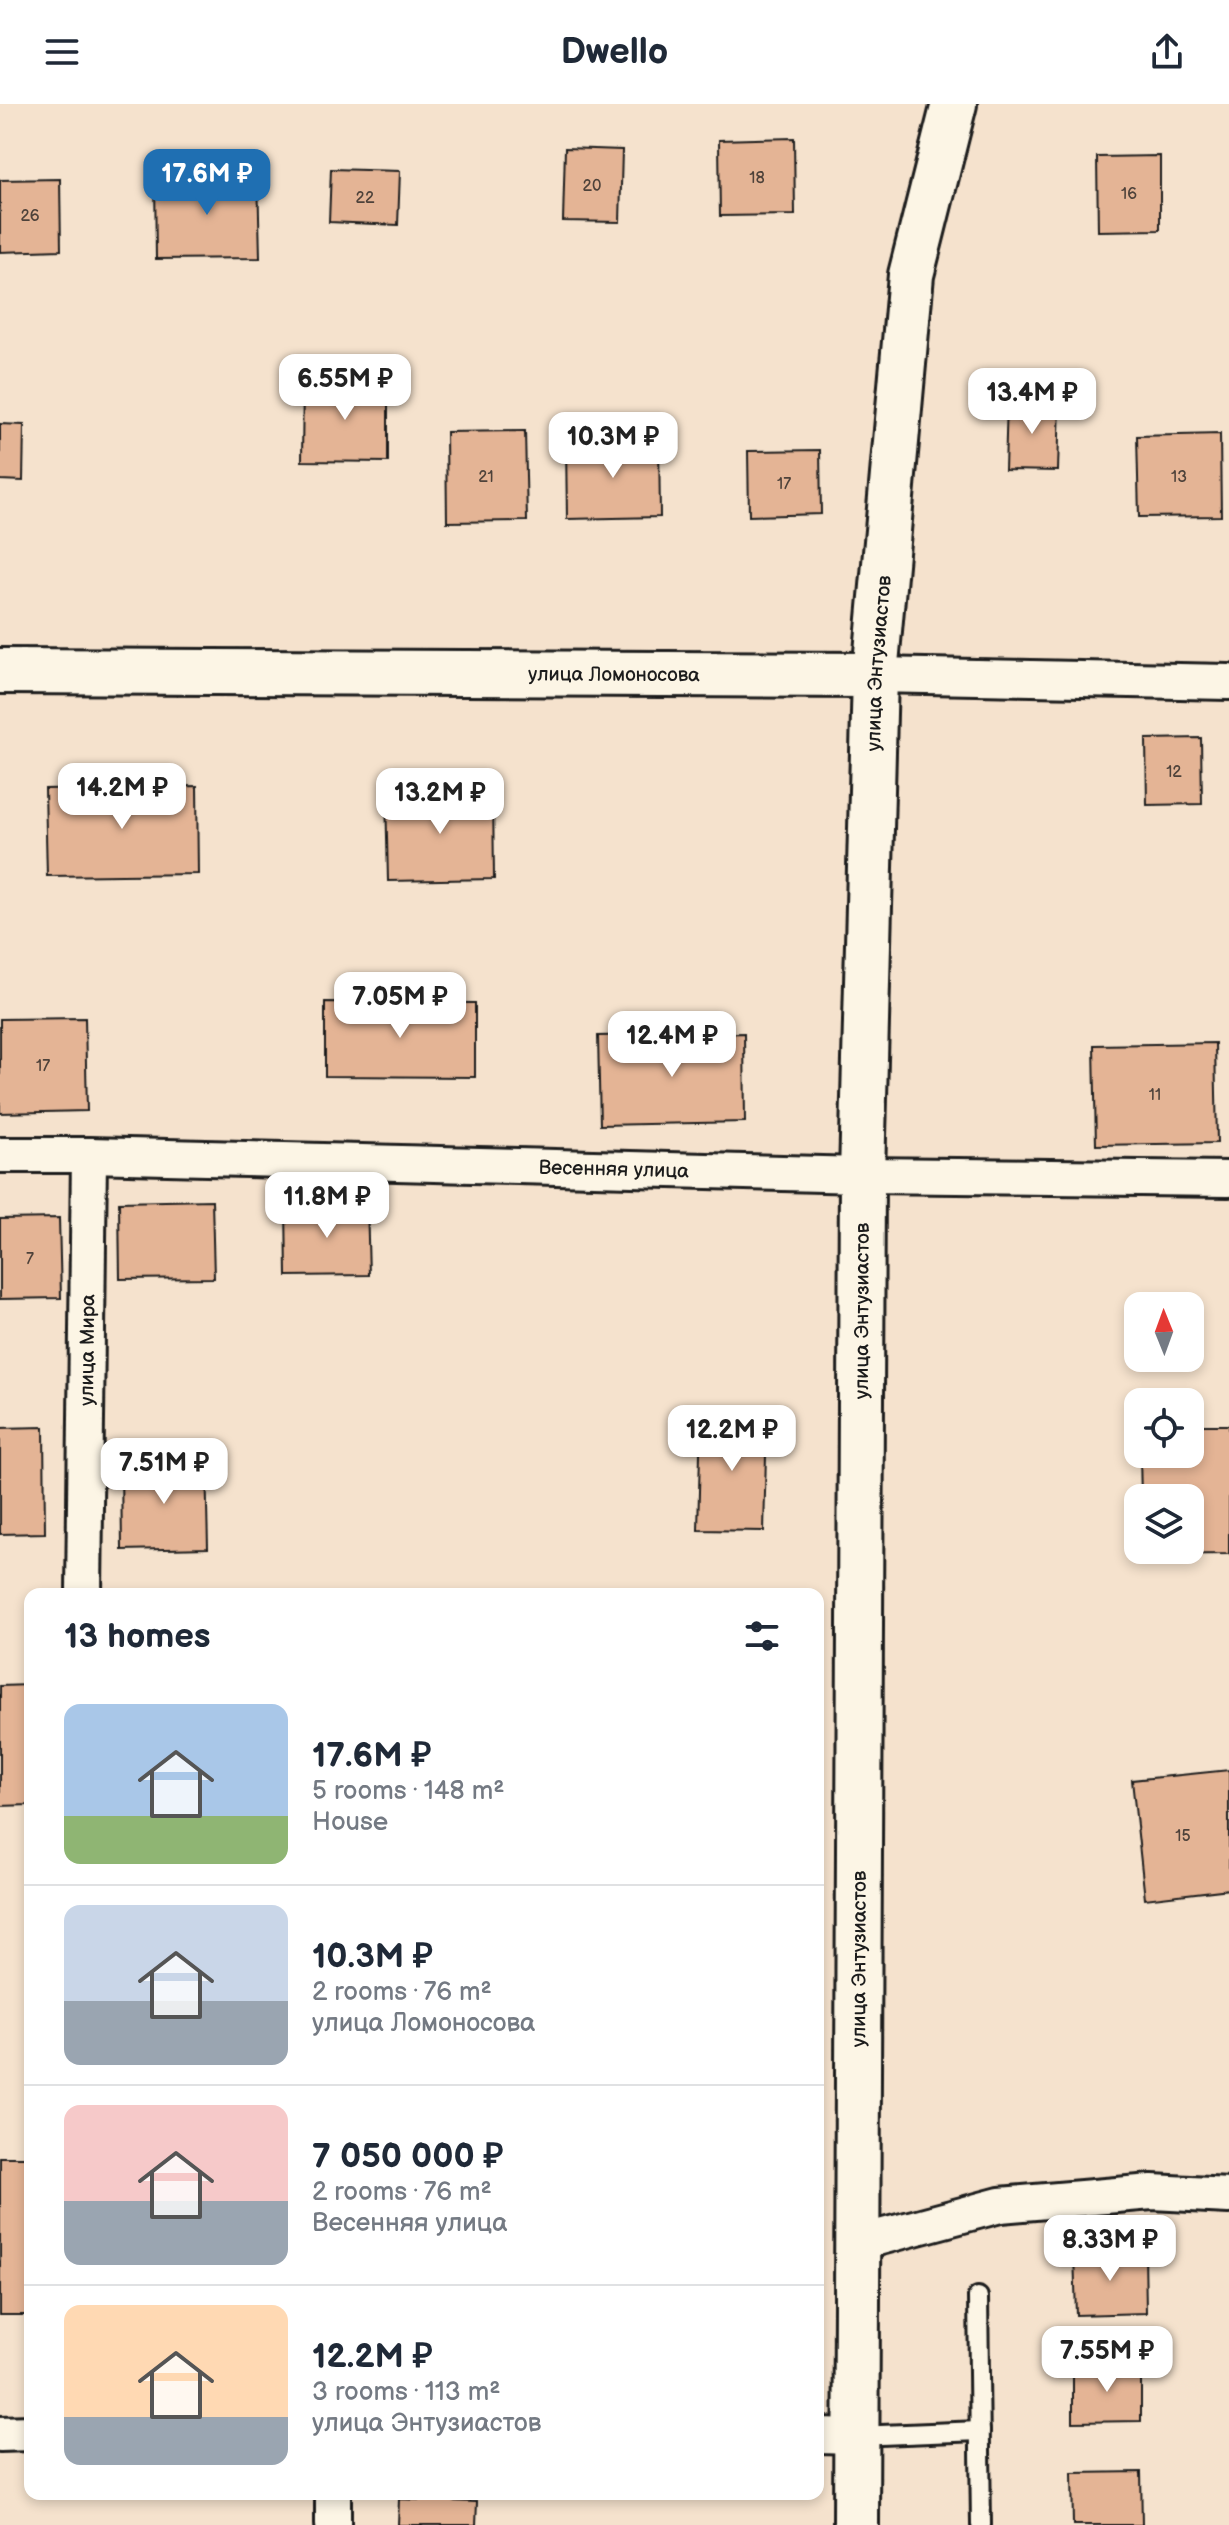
<!DOCTYPE html>
<meta charset="utf-8">
<style>
:root{--surface:#fff;--page:#f2f2f3;--text:#1f2937;--muted:#747a83;--line:#e0e1e3;--accent:#1f6fb2}
body{margin:0;font-family:"Balsamiq Sans",sans-serif;background:var(--page);color:var(--text);height:100vh;display:flex;flex-direction:column;font-size:30px;white-space:nowrap}
*{box-sizing:border-box;margin:0}
p{font-size:26px;color:var(--muted)}
.icon{flex:none;width:44px;height:44px;fill:none;stroke:currentColor;stroke-width:2;stroke-linecap:round;stroke-linejoin:round}
.map{position:relative;flex:1;overflow:hidden}
.drawer{position:absolute;left:24px;top:1484px;width:800px;height:912px;display:flex;flex-direction:column;background:var(--surface);border-radius:16px;box-shadow:0 4px 12px #0003}
.drawer>*{flex:none}
.needle{width:52px;rotate:359deg}
.buttons{position:absolute;left:1124px;top:1188px;display:grid;gap:16px}
.buttons a{display:grid;place-items:center;width:80px;height:80px;border-radius:16px;background:var(--surface);box-shadow:0 4px 12px #0003;font-size:40px}
.price{position:absolute;translate:-50% -68px;padding:0 18px;border-radius:16px;background:#fff;color:#222;font-size:26px;line-height:52px;filter:drop-shadow(0 2px 4px #0008)}
.price::after{content:'';position:absolute;left:50%;top:48px;width:24px;height:18px;margin-left:-12px;background:inherit;clip-path:polygon(0 0,100% 0,50% 100%)}
.price.on{background:var(--accent);color:#fff}
ul{padding:0;list-style:none}
li{display:flex;align-items:center;gap:24px;height:200px;padding:0 40px}
li+li{border-top:2px solid var(--line)}
li span{display:grid;place-items:center;flex:none;width:224px;height:160px;border-radius:16px;color:#555}
li>.icon{margin-inline-start:auto}
span .icon{width:96px;height:96px;fill:#fffc;stroke-width:1}
li b{font-size:34px}
h2{display:flex;justify-content:space-between;align-items:center;height:96px;padding:0 40px;font-size:34px}
header{display:flex;justify-content:space-between;align-items:center;height:104px;padding:0 40px;background:var(--surface);font-size:36px;font-weight:700}
.map>svg:first-child{display:block}
</style>
<header><svg class="icon" aria-label="menu" viewBox="0 0 24 24"><path d="M4 6h16M4 12h16M4 18h16"/></svg>Dwello<svg class="icon" aria-label="share" viewBox="0 0 24 24"><path d="M12 15V3M7 8l5-5 5 5M5 13v7h14v-7"/></svg></header>
<div class="map">
<svg width="1229" height="2421" viewBox="0 0 1229 2421">
<rect width="100%" height="100%" fill="#f5e2cd"/>
<filter id="ink" filterUnits="userSpaceOnUse"><feTurbulence type="fractalNoise" baseFrequency=".0125" numOctaves="2"/><feDisplacementMap in="SourceGraphic" scale="16" xChannelSelector="R" yChannelSelector="G"/><feConvolveMatrix kernelMatrix="1 2 1 2 8 2 1 2 1" color-interpolation-filters="sRGB"/></filter>
<g filter="url(#ink)">
<g fill="#e4b495" stroke="#1c1c1c" stroke-width="2">
<polygon points="794,34 795,111 720,112 719,36"/>
<polygon points="565,44 622,46 620,118 563,117"/>
<polygon points="1160,52 1160,126 1098,127 1097,53"/>
<polygon points="331,65 400,67 398,121 329,118"/>
<polygon points="258,71 260,154 156,155 155,73"/>
<polygon points="60,75 61,146 0,148 0,76"/>
<polygon points="303,278 388,279 388,358 302,357"/>
<polygon points="1007,297 1060,299 1058,367 1005,366"/>
<polygon points="0,320 24,321 23,377 0,376"/>
<polygon points="525,327 527,417 447,418 446,328"/>
<polygon points="1220,330 1221,412 1139,413 1137,332"/>
<polygon points="659,337 660,413 567,415 566,339"/>
<polygon points="820,346 821,410 749,412 748,347"/>
<polygon points="1201,634 1202,700 1147,701 1146,635"/>
<polygon points="197,682 198,770 47,772 45,685"/>
<polygon points="493,688 494,775 388,777 386,689"/>
<polygon points="325,898 475,899 475,973 325,972"/>
<polygon points="85,914 87,1007 0,1009 0,915"/>
<polygon points="744,929 745,1018 600,1021 598,932"/>
<polygon points="1215,939 1217,1039 1096,1041 1094,941"/>
<polygon points="212,1096 214,1174 120,1175 119,1098"/>
<polygon points="367,1099 369,1171 287,1172 286,1100"/>
<polygon points="59,1114 61,1194 0,1195 0,1115"/>
<polygon points="701,1311 767,1312 764,1427 698,1426"/>
<polygon points="1190,1321 1229,1321 1229,1450 1142,1451 1142,1446 1190,1446 1190,1394 1141,1394 1140,1350 1190,1350"/>
<polygon points="44,1323 45,1429 0,1430 0,1324"/>
<polygon points="206,1358 208,1444 122,1446 121,1360"/>
<polygon points="30,1581 30,1701 0,1702 0,1582"/>
<polygon points="1229,1666 1229,1785 1145,1795 1132,1676"/>
<polygon points="0,2053 28,2053 30,2211 0,2211"/>
<polygon points="1145,2148 1146,2209 1076,2211 1074,2149"/>
<polygon points="1073,2262 1141,2262 1141,2317 1073,2318"/>
<polygon points="1141,2368 1142,2421 1073,2421 1072,2369"/>
<polygon points="399,2395 477,2398 476,2421 398,2421"/>
</g>
<g fill="none" stroke-linecap="round" stroke-linejoin="round">
<g stroke="#1c1c1c" stroke-width="24">
<g id="lane">
<polyline points="978,2193 981,2421"/>
<polyline points="856,2332 980,2327"/>
</g>
</g>
<g stroke="#1c1c1c" stroke-width="40">
<g id="street">
<polyline points="875,571 1229,578"/>
<path id="s1" d="M0,1051h89l773,20 367,4"/>
<path id="s2" d="M84,1490l5,-439"/>
<polyline points="858,2139 1000,2101 1152,2088 1229,2092"/>
<polyline points="0,2330 30,2329"/>
<polyline points="818,2331 856,2332"/>
<polyline points="333,2421 333,2390"/>
</g>
</g>
<g stroke="#1c1c1c" stroke-width="50">
<g id="secondary">
<path id="s3" d="M0,567l875,4"/>
<path id="s4" d="M856,2421l6,-1350 13,-500 36,-400 43,-171"/>
</g>
</g>
<use href="#lane" stroke="#fcf5e5" stroke-width="18"/>
<use href="#street" stroke="#fcf5e5" stroke-width="34"/>
<use href="#secondary" stroke="#fcf5e5" stroke-width="44"/>
</g>
</g>
<g text-anchor="middle" stroke-width="8" stroke-linejoin="round" paint-order="stroke">
<g font-size="16" fill="#4e423a">
<text x="757" y="79">18</text>
<text x="592" y="87">20</text>
<text x="1129" y="95">16</text>
<text x="365" y="99">22</text>
<text x="30" y="117">26</text>
<text x="486" y="378">21</text>
<text x="1179" y="378">13</text>
<text x="784" y="385">17</text>
<text x="1174" y="673">12</text>
<text x="43" y="967">17</text>
<text x="1155" y="996">11</text>
<text x="30" y="1160">7</text>
<text x="1183" y="1737">15</text>
</g>
<g font-size="20" fill="#1c1c1c" stroke="#fcf5e5">
<text dy="7" stroke="none"><textPath href="#s4" startOffset="1862">улица Энтузиастов</textPath></text>
<text dy="7" stroke="none"><textPath href="#s3" startOffset="614">улица Ломоносова</textPath></text>
<text dy="7" stroke="none"><textPath href="#s1" startOffset="614">Весенняя улица</textPath></text>
<text dy="7" stroke="none"><textPath href="#s4" startOffset="1214">улица Энтузиастов</textPath></text>
<text dy="7" stroke="none"><textPath href="#s2" startOffset="244">улица Мира</textPath></text>
<text dy="7" stroke="none"><textPath href="#s4" startOffset="566">улица Энтузиастов</textPath></text>
</g>
</g>
</svg>
<div class="buttons">
<a><svg class="needle" viewBox="-14 -14 28 28"><path d="M0-13l5 13h-10z" fill="#e53935"/><path d="M0 13l5-13h-10z" fill="#747a83"/></svg></a>
<a><svg class="icon" aria-label="locate" viewBox="0 0 24 24"><circle cx="12" cy="12" r="6"/><path d="M12 2v4M12 18v4M2 12h4M18 12h4"/></svg></a>
<a><svg class="icon" aria-label="layers" viewBox="0 0 24 24"><path d="M12 4l9 5-9 5-9-5zM3 14l9 5 9-5"/></svg></a>
</div>
<b class="price on" style="left:207px;top:113px">17.6M ₽</b>
<b class="price" style="left:345px;top:318px">6.55M ₽</b>
<b class="price" style="left:1032px;top:332px">13.4M ₽</b>
<b class="price" style="left:613px;top:376px">10.3M ₽</b>
<b class="price" style="left:122px;top:727px">14.2M ₽</b>
<b class="price" style="left:440px;top:732px">13.2M ₽</b>
<b class="price" style="left:400px;top:936px">7.05M ₽</b>
<b class="price" style="left:672px;top:975px">12.4M ₽</b>
<b class="price" style="left:327px;top:1136px">11.8M ₽</b>
<b class="price" style="left:732px;top:1369px">12.2M ₽</b>
<b class="price" style="left:164px;top:1402px">7.51M ₽</b>
<b class="price" style="left:1110px;top:2179px">8.33M ₽</b>
<b class="price" style="left:1107px;top:2290px">7.55M ₽</b>
<section class="drawer">
<h2>13 homes<svg class="icon" aria-label="filters" viewBox="0 0 24 24"><path d="M4 7h16M4 17h16"/><circle cx="9" cy="7" r="2"/><circle cx="15" cy="17" r="2"/></svg></h2>
<ul>
<li><span style="background:linear-gradient(#a9c7e8 70%,#8fb573 0)"><svg class="icon" aria-label="home" viewBox="0 0 24 24"><path d="M3 11l9-7 9 7M6 9v11h12V9"/></svg></span><div><b>17.6M ₽</b><p>5 rooms · 148 m²</p><p>House</p></div></li>
<li><span style="background:linear-gradient(#c9d6e8 60%,#9aa5b1 0)"><svg class="icon" aria-label="home" viewBox="0 0 24 24"><path d="M3 11l9-7 9 7M6 9v11h12V9"/></svg></span><div><b>10.3M ₽</b><p>2 rooms · 76 m²</p><p>улица Ломоносова</p></div></li>
<li><span style="background:linear-gradient(#f6c9c9 60%,#9aa5b1 0)"><svg class="icon" aria-label="home" viewBox="0 0 24 24"><path d="M3 11l9-7 9 7M6 9v11h12V9"/></svg></span><div><b>7 050 000 ₽</b><p>2 rooms · 76 m²</p><p>Весенняя улица</p></div></li>
<li><span style="background:linear-gradient(#ffd9b3 70%,#9aa5b1 0)"><svg class="icon" aria-label="home" viewBox="0 0 24 24"><path d="M3 11l9-7 9 7M6 9v11h12V9"/></svg></span><div><b>12.2M ₽</b><p>3 rooms · 113 m²</p><p>улица Энтузиастов</p></div></li>
</ul>
</section>
</div>
